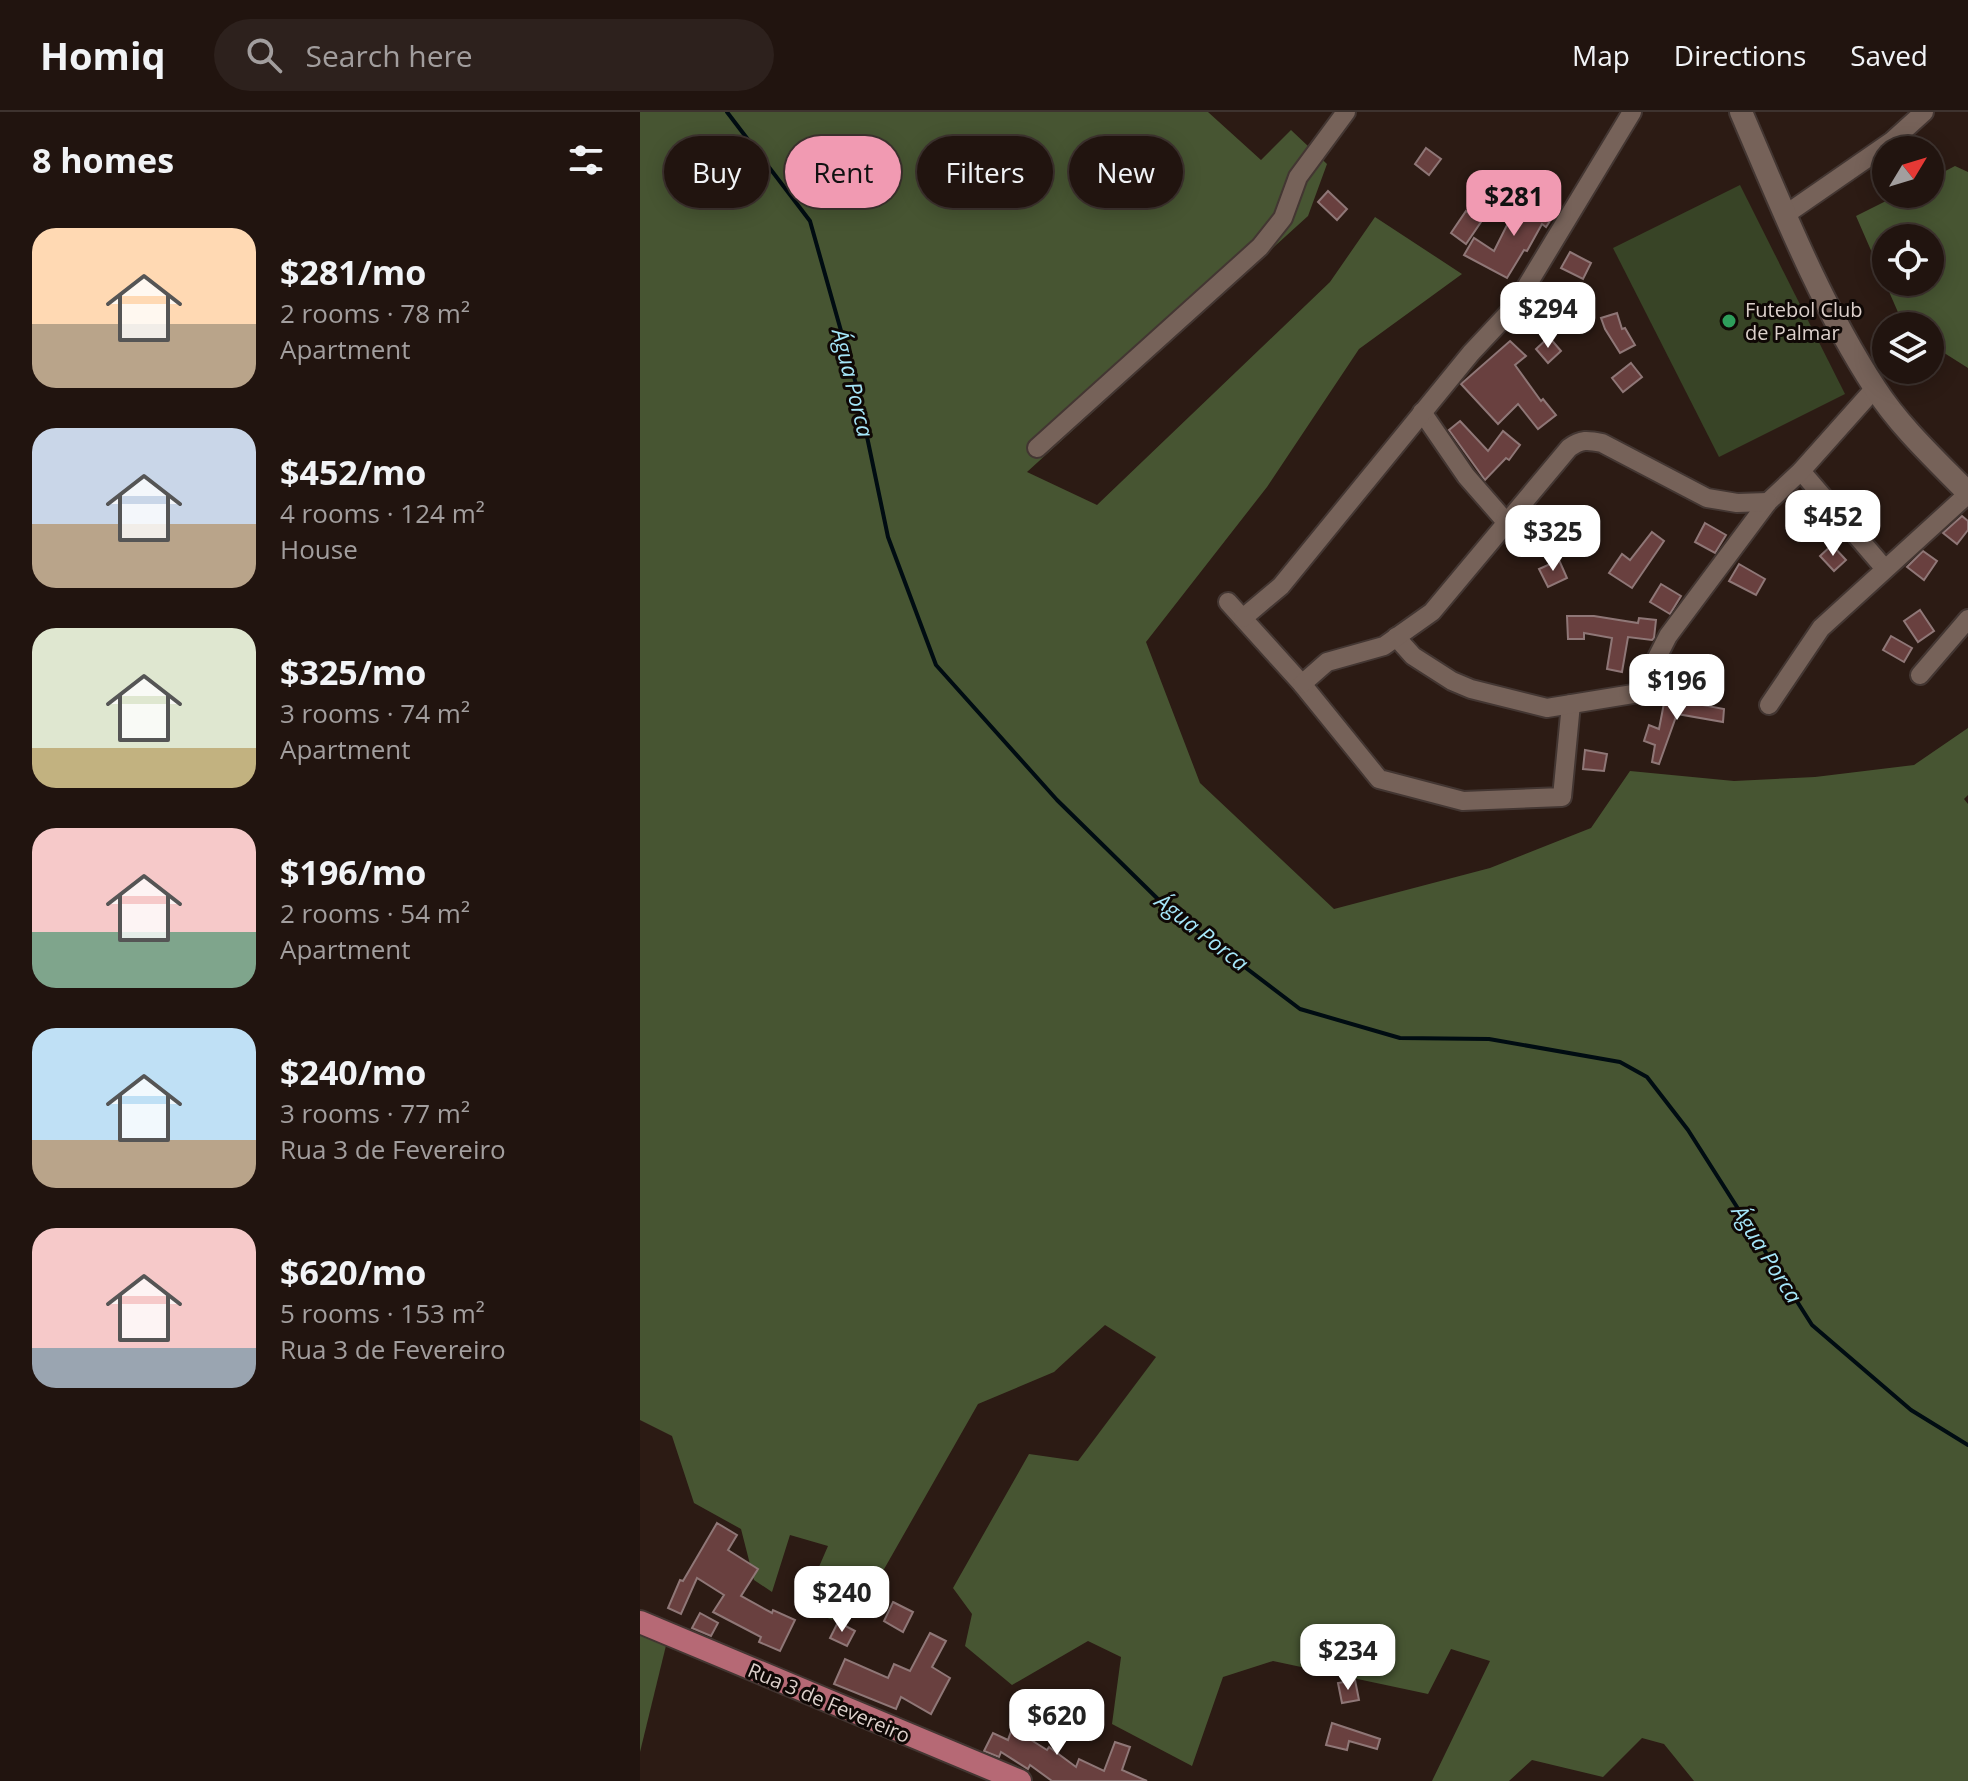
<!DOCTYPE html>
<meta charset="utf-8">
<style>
:root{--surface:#21140f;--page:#2d211d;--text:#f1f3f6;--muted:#a29e9e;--line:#3e332f;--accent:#f19ab2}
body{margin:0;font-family:"Open Sans",sans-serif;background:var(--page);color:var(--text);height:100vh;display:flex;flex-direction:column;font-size:30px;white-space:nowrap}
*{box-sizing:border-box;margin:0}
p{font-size:26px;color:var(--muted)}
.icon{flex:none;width:44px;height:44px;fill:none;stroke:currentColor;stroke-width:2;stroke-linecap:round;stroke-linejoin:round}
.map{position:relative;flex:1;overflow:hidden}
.drawer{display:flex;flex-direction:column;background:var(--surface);width:640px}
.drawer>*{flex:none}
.banner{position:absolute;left:24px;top:24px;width:760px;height:72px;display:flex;gap:16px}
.needle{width:52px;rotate:52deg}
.fabs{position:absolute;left:1232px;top:24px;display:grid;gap:16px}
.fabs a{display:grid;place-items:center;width:72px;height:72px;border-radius:50%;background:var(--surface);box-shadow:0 4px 20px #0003,0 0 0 2px var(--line);font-size:40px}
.price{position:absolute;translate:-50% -68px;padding:0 18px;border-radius:16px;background:#fff;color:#222;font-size:26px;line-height:52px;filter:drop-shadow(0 2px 4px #0008)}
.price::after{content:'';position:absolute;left:50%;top:48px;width:24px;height:18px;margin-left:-12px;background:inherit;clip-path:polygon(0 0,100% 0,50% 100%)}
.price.current{background:var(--accent);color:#111}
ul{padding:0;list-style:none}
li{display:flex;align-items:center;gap:24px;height:200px;padding:0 32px}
li span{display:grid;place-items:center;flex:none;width:224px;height:160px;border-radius:24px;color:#555}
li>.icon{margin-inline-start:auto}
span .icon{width:96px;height:96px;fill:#fffc;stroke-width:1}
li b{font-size:34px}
h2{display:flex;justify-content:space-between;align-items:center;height:96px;padding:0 32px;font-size:34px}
.pill{padding:0 28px;border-radius:36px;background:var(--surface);box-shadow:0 4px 20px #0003,0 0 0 2px var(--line);font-size:28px;line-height:72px}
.pill.current{background:var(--accent);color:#111}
header{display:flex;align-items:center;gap:48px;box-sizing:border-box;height:112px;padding:0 40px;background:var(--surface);border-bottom:2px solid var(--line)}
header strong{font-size:38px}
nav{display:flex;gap:44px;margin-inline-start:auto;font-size:28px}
.search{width:560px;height:72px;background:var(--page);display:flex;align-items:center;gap:20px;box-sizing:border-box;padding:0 28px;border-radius:44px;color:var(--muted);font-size:30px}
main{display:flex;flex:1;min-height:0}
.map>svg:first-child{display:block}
</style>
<header>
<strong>Homiq</strong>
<div class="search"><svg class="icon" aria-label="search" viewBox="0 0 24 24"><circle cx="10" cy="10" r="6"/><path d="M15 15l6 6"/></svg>Search here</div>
<nav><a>Map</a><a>Directions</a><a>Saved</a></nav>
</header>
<main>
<section class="drawer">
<h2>8 homes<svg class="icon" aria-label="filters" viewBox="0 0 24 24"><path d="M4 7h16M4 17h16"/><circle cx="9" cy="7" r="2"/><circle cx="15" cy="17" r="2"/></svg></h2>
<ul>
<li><span style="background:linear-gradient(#ffd9b3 60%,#b9a48a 0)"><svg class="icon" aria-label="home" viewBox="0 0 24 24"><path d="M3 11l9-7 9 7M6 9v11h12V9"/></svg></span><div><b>$281/mo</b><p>2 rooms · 78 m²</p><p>Apartment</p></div></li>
<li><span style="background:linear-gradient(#c9d6e8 60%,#b9a48a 0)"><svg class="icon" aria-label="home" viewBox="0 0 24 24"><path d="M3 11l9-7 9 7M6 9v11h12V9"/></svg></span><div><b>$452/mo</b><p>4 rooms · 124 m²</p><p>House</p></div></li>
<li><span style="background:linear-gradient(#dfe7d0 75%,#c2b280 0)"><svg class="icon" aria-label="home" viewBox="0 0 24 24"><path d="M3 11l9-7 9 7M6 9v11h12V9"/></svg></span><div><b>$325/mo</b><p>3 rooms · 74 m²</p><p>Apartment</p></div></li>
<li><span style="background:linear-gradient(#f6c9c9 65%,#7fa58c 0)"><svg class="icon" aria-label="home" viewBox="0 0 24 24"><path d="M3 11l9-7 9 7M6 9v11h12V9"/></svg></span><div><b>$196/mo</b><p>2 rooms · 54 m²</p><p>Apartment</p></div></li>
<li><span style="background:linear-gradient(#bfe0f5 70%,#b9a48a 0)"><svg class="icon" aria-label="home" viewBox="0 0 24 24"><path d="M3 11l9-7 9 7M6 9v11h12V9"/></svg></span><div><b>$240/mo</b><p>3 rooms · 77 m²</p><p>Rua 3 de Fevereiro</p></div></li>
<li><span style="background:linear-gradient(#f6c9c9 75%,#9aa5b1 0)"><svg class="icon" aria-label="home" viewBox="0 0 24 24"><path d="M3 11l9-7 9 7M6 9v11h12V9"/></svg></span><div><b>$620/mo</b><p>5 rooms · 153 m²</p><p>Rua 3 de Fevereiro</p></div></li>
</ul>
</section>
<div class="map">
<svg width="1328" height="1669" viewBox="0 0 1328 1669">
<rect width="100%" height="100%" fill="#2c1b14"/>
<polygon fill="#384426" points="1100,73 1205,282 1079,345 973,136"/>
<g fill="#475532" fill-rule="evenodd">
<polygon points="0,0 568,0 621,48 651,18 687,52 668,104 387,360 457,393 690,170 735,105 822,162 719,237 627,375 506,530 560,671 694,797 850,756 951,716 990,659 1094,669 1175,665 1274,653 1328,616 1328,683 1324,687 1328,692 1328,1669 1054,1669 1024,1632 1002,1626 963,1665 892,1648 869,1669 792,1669 850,1549 811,1537 788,1582 633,1549 583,1565 552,1654 472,1612 481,1545 448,1529 372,1573 325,1534 332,1502 313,1476 389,1342 438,1349 516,1245 465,1213 414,1260 338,1292 239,1466 212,1460 192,1508 162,1494 188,1434 150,1423 132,1480 114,1468 101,1417 54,1391 32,1324 0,1308"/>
<path d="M1315,54l13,6v196l-38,-24v-18h-26l-48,-110 44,-22h30v-15zM1246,126h44v44h-44z"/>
<polygon points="0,1500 31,1513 0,1640"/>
</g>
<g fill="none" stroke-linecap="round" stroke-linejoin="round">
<polyline stroke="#000c12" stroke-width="4" points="87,0 170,109 216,272 248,425 296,553 417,688 526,795 660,897 760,926 849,927 980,950 1007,965 1048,1018 1172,1213 1271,1298 1328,1333"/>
</g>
<g fill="#69403f" stroke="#8f7777" stroke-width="2">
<polygon points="786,36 801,47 789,63 775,52"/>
<polygon points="688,79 707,97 697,108 678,90"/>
<polygon points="894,81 918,97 906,115 902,112 887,139 884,138 867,166 824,143 834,126 854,139 868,111 872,113"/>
<polygon points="826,99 841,110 826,132 811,121"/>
<polygon points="930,140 951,151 943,167 921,156"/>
<polygon points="977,201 982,217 985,216 995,233 980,241 965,217 961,206"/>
<polygon points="909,225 921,239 908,251 896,237"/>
<polygon points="870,229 886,244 875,253 901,289 903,287 916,303 898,317 878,292 858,312 821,272"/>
<polygon points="991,251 1002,265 983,280 972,266"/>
<polygon points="820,309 848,339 863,319 880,333 869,348 866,346 845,368 809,318"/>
<polygon points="905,400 922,414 911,428 894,415"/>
<polygon points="1322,404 1328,409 1328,418 1317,432 1303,421"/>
<polygon points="1065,411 1086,423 1075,441 1055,430"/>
<polygon points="1012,420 1024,429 992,476 969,461 982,442 990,448"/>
<polygon points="1192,433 1206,448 1194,459 1180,444"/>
<polygon points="1283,439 1297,449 1284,468 1267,455"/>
<polygon points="919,448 927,466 908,475 899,457"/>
<polygon points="1099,452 1125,467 1116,483 1089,469"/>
<polygon points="1021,472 1041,484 1030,502 1010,490"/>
<polygon points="1280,498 1294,519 1278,530 1264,509"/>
<polygon points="927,504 954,504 998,511 999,506 1016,508 1014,526 1012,528 988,525 982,560 967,557 972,526 944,521 944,527 928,527"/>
<polygon points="1251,524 1272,536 1264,550 1243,538"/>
<polygon points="1025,586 1084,597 1083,610 1037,602 1019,652 1012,650 1015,633 1004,629 1009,613 1019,617"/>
<polygon points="945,638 967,642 964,659 943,657"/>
<polygon points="77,1411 97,1423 88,1438 118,1457 101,1484 132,1501 133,1498 155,1508 140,1539 119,1530 121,1525 73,1500 84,1483 57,1466 41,1502 28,1496 40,1468 43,1469"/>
<polygon points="253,1490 273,1500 263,1520 244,1509"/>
<polygon points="60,1501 78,1511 71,1524 52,1516"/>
<polygon points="198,1510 215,1519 207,1534 190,1526"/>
<polygon points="290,1521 306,1529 292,1555 310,1566 291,1602 261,1585 256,1597 194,1572 205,1547 248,1566 254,1552 270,1559"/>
<polygon points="715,1568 719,1588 702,1591 698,1571"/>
<polygon points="378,1599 393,1604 385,1624 407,1638 409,1635 436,1655 439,1647 464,1659 475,1630 490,1635 482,1658 507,1669 412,1669 390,1653 388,1657 361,1640 359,1645 344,1639 353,1621 368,1628"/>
<polygon points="692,1611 740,1627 737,1637 709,1629 707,1638 686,1633"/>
</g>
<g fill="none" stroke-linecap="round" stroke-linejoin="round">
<g stroke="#433632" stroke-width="22">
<g id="minor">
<polyline points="1145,103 1252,29 1284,0"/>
<polyline points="782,300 826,364 867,411"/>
<polyline points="397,336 620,135 643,106 658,65 706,0"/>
<polyline points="1161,359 1245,457"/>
<polyline points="588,490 662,572 739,667 823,689 922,685 931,592"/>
<polyline points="603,506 641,474 831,241 874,195 992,0"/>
<polyline points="756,525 773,544 812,569 831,577 907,596 999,581 1028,524 1128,390 1161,359 1235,276"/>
<polyline points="1280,563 1328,507"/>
<path d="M662,572l25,-22 57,-16 48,-34 137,-164c12,-9 19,-8 33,-5l105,55 30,5 31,-1"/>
<polyline points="1129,593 1181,516 1328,382"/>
</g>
</g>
<g stroke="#433632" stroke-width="26">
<path id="secondary" d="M1101,0c40,93 78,190 134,276 25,39 61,72 93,105"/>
</g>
<g stroke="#433632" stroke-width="26">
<polyline id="primary" points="0,1510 380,1669"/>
</g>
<use href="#minor" stroke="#766259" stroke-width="18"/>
<use href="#secondary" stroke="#766259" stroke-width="22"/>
<use href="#primary" stroke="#b66975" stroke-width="22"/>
</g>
<circle fill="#2e9e5b" stroke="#0f0805" stroke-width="3" cx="1089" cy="209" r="8"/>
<g text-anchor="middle" stroke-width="6" stroke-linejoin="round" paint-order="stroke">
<g font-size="20" fill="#dcd0cb" stroke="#0f0805" text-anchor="start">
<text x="1105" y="205">Futebol Club<tspan x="1105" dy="23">de Palmar</tspan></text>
</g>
<g font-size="20" fill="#dcd0cb" stroke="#0f0805">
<text transform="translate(189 1591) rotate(23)" y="7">Rua 3 de Fevereiro</text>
</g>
<g font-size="22" font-style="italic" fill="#a5e6f9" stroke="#0f0805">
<text transform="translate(213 271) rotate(76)" y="8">Água Porca</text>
<text transform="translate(562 820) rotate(38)" y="8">Água Porca</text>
<text transform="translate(1127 1142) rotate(58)" y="8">Água Porca</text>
</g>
</g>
</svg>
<div class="fabs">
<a><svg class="needle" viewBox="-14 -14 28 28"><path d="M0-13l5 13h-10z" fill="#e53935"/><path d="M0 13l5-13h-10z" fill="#a29e9e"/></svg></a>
<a><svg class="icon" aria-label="locate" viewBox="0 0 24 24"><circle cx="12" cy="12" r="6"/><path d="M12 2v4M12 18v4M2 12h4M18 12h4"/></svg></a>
<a><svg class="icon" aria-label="layers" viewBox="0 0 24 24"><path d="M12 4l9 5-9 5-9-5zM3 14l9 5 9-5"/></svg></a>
</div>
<b class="price current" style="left:874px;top:126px">$281</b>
<b class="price" style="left:908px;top:238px">$294</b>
<b class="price" style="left:1193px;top:446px">$452</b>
<b class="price" style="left:913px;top:461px">$325</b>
<b class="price" style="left:1037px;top:610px">$196</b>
<b class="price" style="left:202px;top:1522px">$240</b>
<b class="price" style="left:708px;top:1580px">$234</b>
<b class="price" style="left:417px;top:1645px">$620</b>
<div class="banner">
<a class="pill">Buy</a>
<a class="pill current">Rent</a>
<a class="pill">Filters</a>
<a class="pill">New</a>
</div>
</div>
</main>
